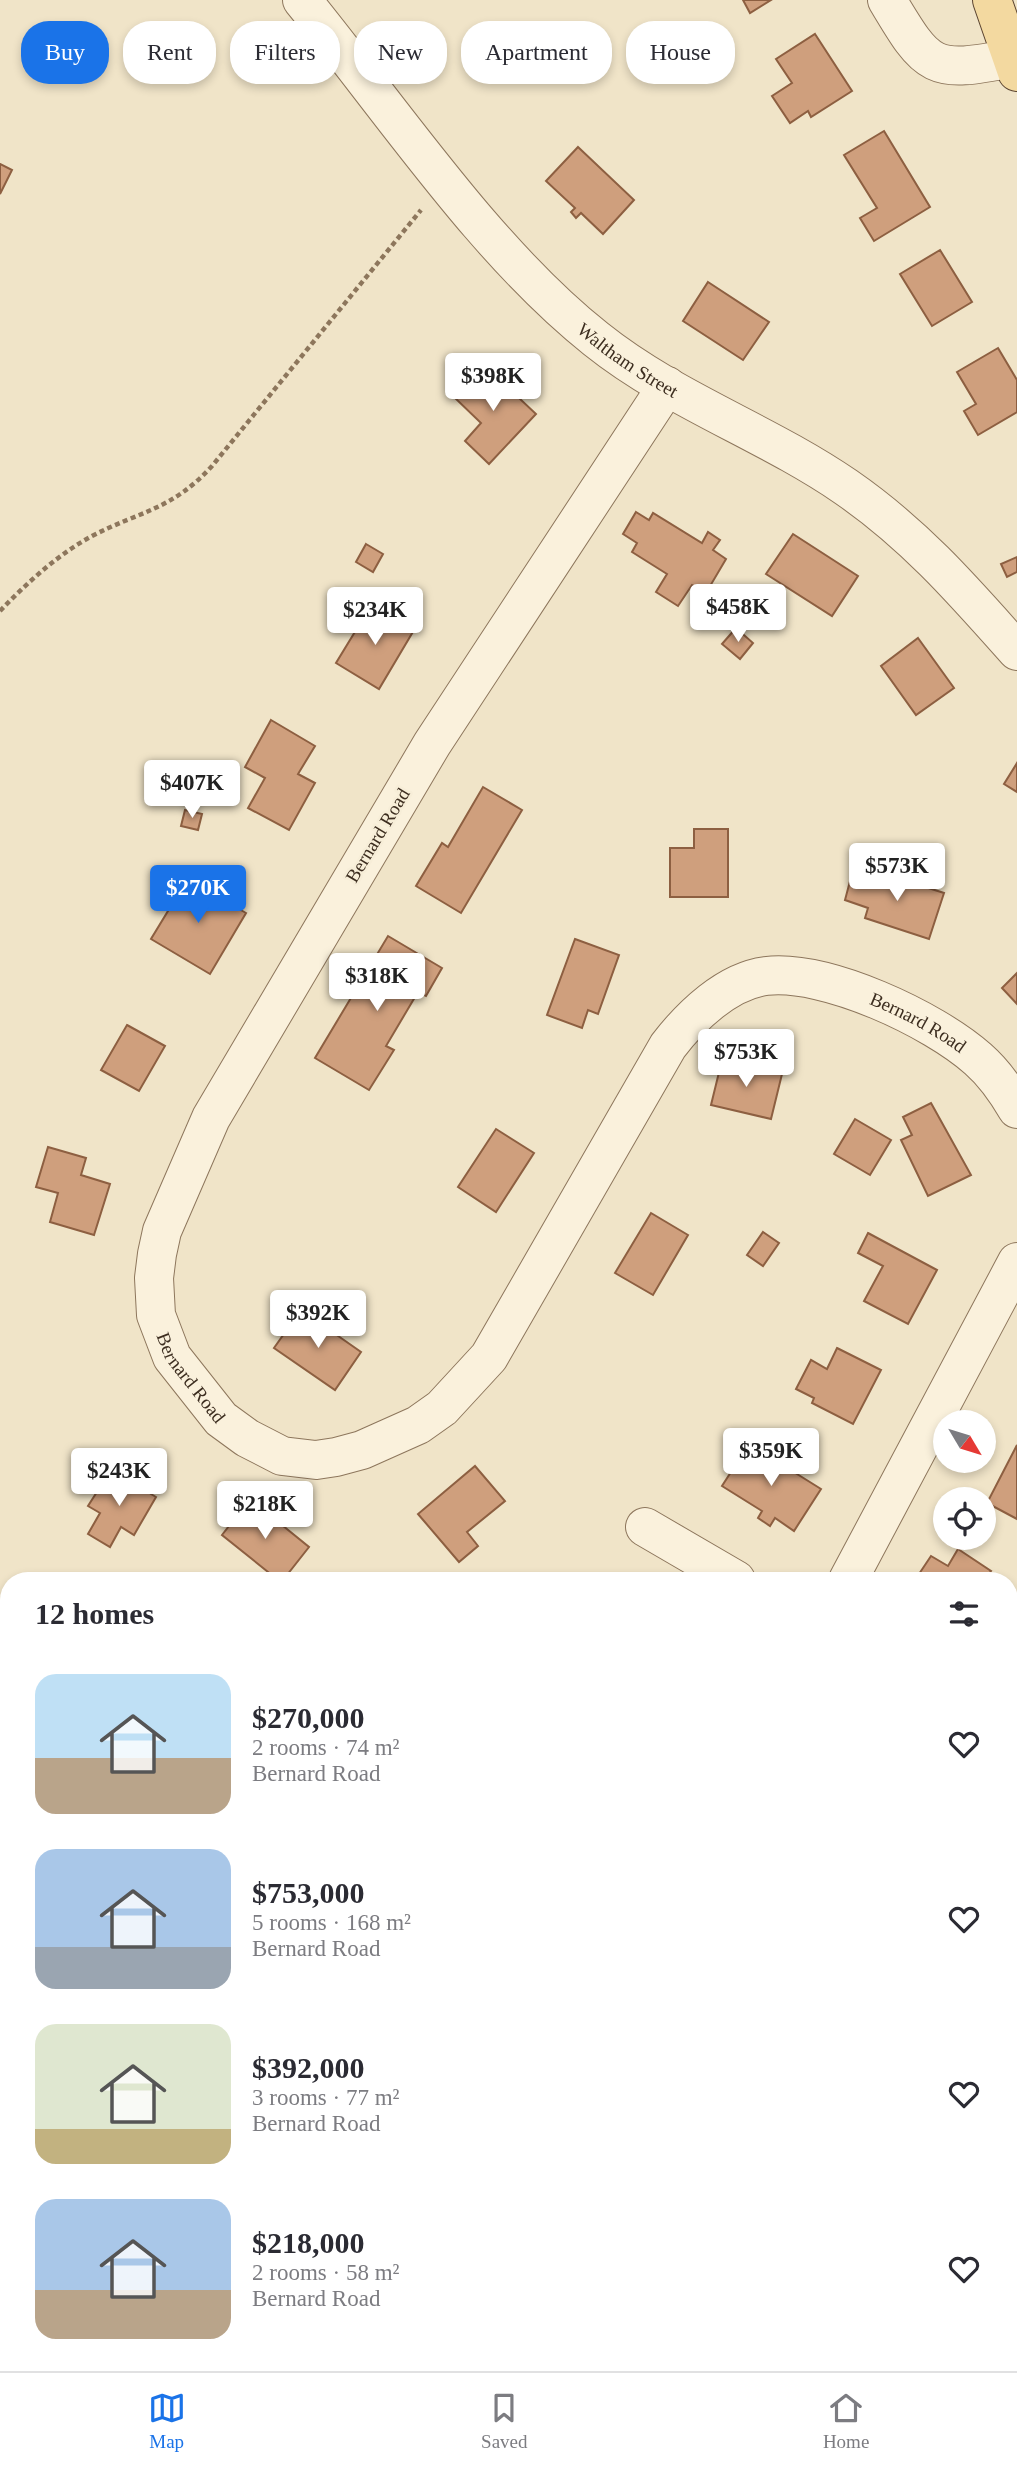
<!DOCTYPE html>
<meta charset="utf-8">
<style>
:root{--surface:#fff;--page:#f2f2f3;--text:#2b2b33;--muted:#7c7c81;--line:#e1e1e2;--accent:#1a73e8}
body{margin:0;font-family:Georgia,serif;background:var(--page);color:var(--text);height:100vh;display:flex;flex-direction:column;font-size:26px;white-space:nowrap}
*{box-sizing:border-box;margin:0}
p{font-size:23px;color:var(--muted)}
.icon{flex:none;width:38px;height:38px;fill:none;stroke:currentColor;stroke-width:2;stroke-linecap:round;stroke-linejoin:round}
.map{position:relative;flex:1;overflow:hidden}
.sheet{position:absolute;left:0px;top:1572px;width:1018px;height:800px;display:flex;flex-direction:column;background:var(--surface);border-radius:28px 28px 0 0;box-shadow:0 4px 10px #0003}
.sheet>*{flex:none}
.hud{position:absolute;left:21px;top:21px;width:976px;height:63px;display:flex;gap:14px}
.needle{width:46px;rotate:128deg}
.tools{position:absolute;left:933px;top:1410px;display:grid;gap:14px}
.tools a{display:grid;place-items:center;width:63px;height:63px;border-radius:50%;background:var(--surface);box-shadow:0 4px 10px #0003;font-size:35px}
.price{position:absolute;translate:-50% -60px;padding:0 16px;border-radius:7px;background:#fff;color:#222;font-size:23px;line-height:46px;filter:drop-shadow(0 2px 4px #0008)}
.price::after{content:'';position:absolute;left:50%;top:42px;width:21px;height:16px;margin-left:-10px;background:inherit;clip-path:polygon(0 0,100% 0,50% 100%)}
.price.on{background:var(--accent);color:#fff}
ul{padding:0;list-style:none}
li{display:flex;align-items:center;gap:21px;height:175px;padding:0 35px}
li span{display:grid;place-items:center;flex:none;width:196px;height:140px;border-radius:21px;color:#555}
li>.icon{margin-inline-start:auto}
span .icon{width:84px;height:84px;fill:#fffc;stroke-width:1}
li b{font-size:30px}
h2{display:flex;justify-content:space-between;align-items:center;height:84px;padding:0 35px;font-size:30px}
.chip{padding:0 24px;border-radius:28px;background:var(--surface);box-shadow:0 4px 10px #0003;font-size:24px;line-height:63px}
.chip.on{background:var(--accent);color:#fff}
.tabs{display:flex;justify-content:space-around;align-items:center;height:98px;border-top:2px solid var(--line);background:var(--surface);font-size:19px;color:var(--muted)}
.tabs a{display:grid;justify-items:center;gap:4px}
.tabs .on{color:var(--accent)}
.map>svg:first-child{display:block}
</style>
<div class="map">
<svg width="1017" height="2371" viewBox="0 0 1017 2371">
<rect width="100%" height="100%" fill="#f0e4c8"/>
<g fill="#cf9f7d" stroke="#8d5f41" stroke-width="2">
<polygon points="743,0 771,0 750,13"/>
<polygon points="815,34 852,91 811,117 808,111 790,123 772,96 792,83 776,59"/>
<polygon points="884,131 930,207 874,241 860,218 877,208 844,155"/>
<polygon points="578,147 634,200 603,234 581,213 576,218 571,212 575,208 546,181"/>
<polygon points="0,164 12,170 0,194"/>
<polygon points="940,250 972,302 932,326 900,274"/>
<polygon points="708,282 769,322 743,360 683,321"/>
<polygon points="998,348 1017,380 1017,412 978,435 964,411 976,404 957,372"/>
<polygon points="484,365 536,414 489,464 465,441 481,423 454,397"/>
<polygon points="636,512 649,520 653,513 702,543 708,532 720,540 713,550 726,559 706,593 692,585 678,606 656,592 667,574 632,552 637,543 623,534"/>
<polygon points="793,534 858,576 832,616 766,574"/>
<polygon points="366,544 383,554 373,572 356,562"/>
<polygon points="1017,557 1017,572 1007,577 1001,564"/>
<polygon points="372,604 414,630 379,689 336,663"/>
<polygon points="736,628 753,643 740,659 722,644"/>
<polygon points="918,638 954,688 916,715 881,666"/>
<polygon points="271,720 315,746 298,774 315,783 289,830 248,808 265,778 245,767"/>
<polygon points="1017,763 1017,792 1004,784"/>
<polygon points="483,787 522,810 461,913 416,886 442,843 448,847"/>
<polygon points="185,810 202,814 198,830 181,826"/>
<polygon points="694,829 728,829 728,897 670,897 670,848 694,848"/>
<polygon points="869,869 944,893 929,939 865,918 868,908 845,900 850,881 863,886"/>
<polygon points="182,876 246,913 210,974 151,939 171,906 166,903"/>
<polygon points="388,936 442,968 426,996 418,992 386,1046 394,1050 369,1090 315,1058"/>
<polygon points="575,939 619,955 598,1014 588,1010 582,1028 547,1015"/>
<polygon points="1017,973 1017,1004 1002,988"/>
<polygon points="127,1025 165,1046 139,1091 101,1070"/>
<polygon points="722,1060 782,1074 771,1119 711,1105"/>
<polygon points="931,1103 971,1175 928,1196 901,1140 912,1135 903,1117"/>
<polygon points="855,1119 891,1140 870,1175 834,1154"/>
<polygon points="496,1129 534,1153 496,1212 458,1187"/>
<polygon points="48,1147 86,1158 81,1175 110,1184 94,1235 50,1222 58,1193 36,1187"/>
<polygon points="651,1213 688,1235 653,1295 615,1273"/>
<polygon points="763,1232 779,1243 763,1266 747,1255"/>
<polygon points="868,1233 937,1270 908,1324 864,1301 883,1266 858,1253"/>
<polygon points="301,1310 361,1352 335,1390 274,1348"/>
<polygon points="837,1348 881,1370 853,1424 812,1403 814,1398 796,1389 811,1360 827,1369"/>
<polygon points="749,1444 821,1489 794,1531 775,1518 770,1526 758,1518 762,1511 722,1486"/>
<polygon points="1017,1445 1017,1519 987,1503"/>
<polygon points="475,1466 505,1501 467,1532 478,1546 459,1562 418,1514"/>
<polygon points="111,1470 156,1497 134,1535 121,1527 110,1547 88,1534 100,1513 88,1506"/>
<polygon points="250,1499 309,1547 283,1580 278,1580 222,1535"/>
<polygon points="958,1549 991,1571 984,1580 915,1580 931,1556 948,1566"/>
<polygon points="1010,1848 1017,1849 1017,1933 1010,1931"/>
<polygon points="9,2260 9,2345 0,2348 0,2262"/>
<polygon points="550,2362 576,2362 593,2366 592,2371 549,2371"/>
</g>
<g fill="none" stroke-linecap="round" stroke-linejoin="round">
<g stroke="#8d765c" stroke-width="40">
<g id="minor">
<path id="s1" d="M302,0c89,109 184,252 294,339 76,61 170,93 250,148 68,47 116,102 171,164"/>
<path d="M887,0c41,69 45,74 125,58"/>
<path id="s2" d="M667,386l-235,358 -221,374 -49,113 -5,23 -3,24 2,37 16,42 49,62 26,19 35,18 34,4 20,-3 26,-7 56,-25 24,-17 47,-51 179,-311c23,-30 59,-65 98,-70 60,-7 167,43 212,83 16,14 28,31 39,50"/>
<polyline points="645,1527 736,1580"/>
<polyline points="848,1580 1017,1262"/>
<polyline points="1010,1747 1017,1751"/>
<polyline points="1010,2112 1017,2100"/>
<polyline points="416,2371 417,2362"/>
<polyline points="884,2371 887,2362"/>
</g>
</g>
<g stroke="#5b4430" stroke-width="40">
<polyline id="major" points="992,0 1017,72"/>
</g>
<path stroke="#8d765c" stroke-width="4.5" stroke-dasharray="5 3.5" stroke-linecap="butt" d="M0,611c27,-28 57,-56 92,-75 48,-25 80,-26 120,-70l209,-256"/>
<use href="#minor" stroke="#faf1dc" stroke-width="38"/>
<use href="#major" stroke="#f3d9a0" stroke-width="38"/>
</g>
<g text-anchor="middle" stroke-width="5" stroke-linejoin="round" paint-order="stroke">
<g font-size="19" fill="#3d2e20" stroke="#f7eed8">
<text dy="7" stroke="none"><textPath href="#s1" startOffset="488">Waltham Street</textPath></text>
<text transform="translate(377 835) rotate(-59)" y="7">Bernard Road</text>
<text dy="7" stroke="none"><textPath href="#s2" startOffset="2151">Bernard Road</textPath></text>
<text dy="7" stroke="none"><textPath href="#s2" startOffset="1143">Bernard Road</textPath></text>
</g>
</g>
</svg>
<div class="tools">
<a><svg class="needle" viewBox="-14 -14 28 28"><path d="M0-13l5 13h-10z" fill="#e53935"/><path d="M0 13l5-13h-10z" fill="#7c7c81"/></svg></a>
<a><svg class="icon" aria-label="locate" viewBox="0 0 24 24"><circle cx="12" cy="12" r="6"/><path d="M12 2v4M12 18v4M2 12h4M18 12h4"/></svg></a>
</div>
<b class="price" style="left:493px;top:413px">$398K</b>
<b class="price" style="left:738px;top:644px">$458K</b>
<b class="price" style="left:375px;top:647px">$234K</b>
<b class="price" style="left:192px;top:820px">$407K</b>
<b class="price" style="left:897px;top:903px">$573K</b>
<b class="price on" style="left:198px;top:925px">$270K</b>
<b class="price" style="left:377px;top:1013px">$318K</b>
<b class="price" style="left:746px;top:1089px">$753K</b>
<b class="price" style="left:318px;top:1350px">$392K</b>
<b class="price" style="left:771px;top:1488px">$359K</b>
<b class="price" style="left:119px;top:1508px">$243K</b>
<b class="price" style="left:265px;top:1541px">$218K</b>
<div class="hud">
<a class="chip on">Buy</a>
<a class="chip">Rent</a>
<a class="chip">Filters</a>
<a class="chip">New</a>
<a class="chip">Apartment</a>
<a class="chip">House</a>
</div>
<section class="sheet">
<h2>12 homes<svg class="icon" aria-label="filters" viewBox="0 0 24 24"><path d="M4 7h16M4 17h16"/><circle cx="9" cy="7" r="2"/><circle cx="15" cy="17" r="2"/></svg></h2>
<ul>
<li><span style="background:linear-gradient(#bfe0f5 60%,#b9a48a 0)"><svg class="icon" aria-label="home" viewBox="0 0 24 24"><path d="M3 11l9-7 9 7M6 9v11h12V9"/></svg></span><div><b>$270,000</b><p>2 rooms · 74 m²</p><p>Bernard Road</p></div><svg class="icon" aria-label="heart" viewBox="0 0 24 24"><path d="M12 20l-8-8c-3-5 5-10 8-4 3-6 11-1 8 4z"/></svg></li>
<li><span style="background:linear-gradient(#a9c7e8 70%,#9aa5b1 0)"><svg class="icon" aria-label="home" viewBox="0 0 24 24"><path d="M3 11l9-7 9 7M6 9v11h12V9"/></svg></span><div><b>$753,000</b><p>5 rooms · 168 m²</p><p>Bernard Road</p></div><svg class="icon" aria-label="heart" viewBox="0 0 24 24"><path d="M12 20l-8-8c-3-5 5-10 8-4 3-6 11-1 8 4z"/></svg></li>
<li><span style="background:linear-gradient(#dfe7d0 75%,#c2b280 0)"><svg class="icon" aria-label="home" viewBox="0 0 24 24"><path d="M3 11l9-7 9 7M6 9v11h12V9"/></svg></span><div><b>$392,000</b><p>3 rooms · 77 m²</p><p>Bernard Road</p></div><svg class="icon" aria-label="heart" viewBox="0 0 24 24"><path d="M12 20l-8-8c-3-5 5-10 8-4 3-6 11-1 8 4z"/></svg></li>
<li><span style="background:linear-gradient(#a9c7e8 65%,#b9a48a 0)"><svg class="icon" aria-label="home" viewBox="0 0 24 24"><path d="M3 11l9-7 9 7M6 9v11h12V9"/></svg></span><div><b>$218,000</b><p>2 rooms · 58 m²</p><p>Bernard Road</p></div><svg class="icon" aria-label="heart" viewBox="0 0 24 24"><path d="M12 20l-8-8c-3-5 5-10 8-4 3-6 11-1 8 4z"/></svg></li>
</ul>
</section>
</div>
<nav class="tabs">
<a class="on"><svg class="icon" aria-label="map" viewBox="0 0 24 24"><path d="M3 6l6-2 6 2 6-2v14l-6 2-6-2-6 2zM9 4v14M15 6v14"/></svg>Map</a>
<a><svg class="icon" aria-label="saved" viewBox="0 0 24 24"><path d="M7 4h10v16l-5-4-5 4z"/></svg>Saved</a>
<a><svg class="icon" aria-label="home" viewBox="0 0 24 24"><path d="M3 11l9-7 9 7M6 9v11h12V9"/></svg>Home</a>
</nav>
